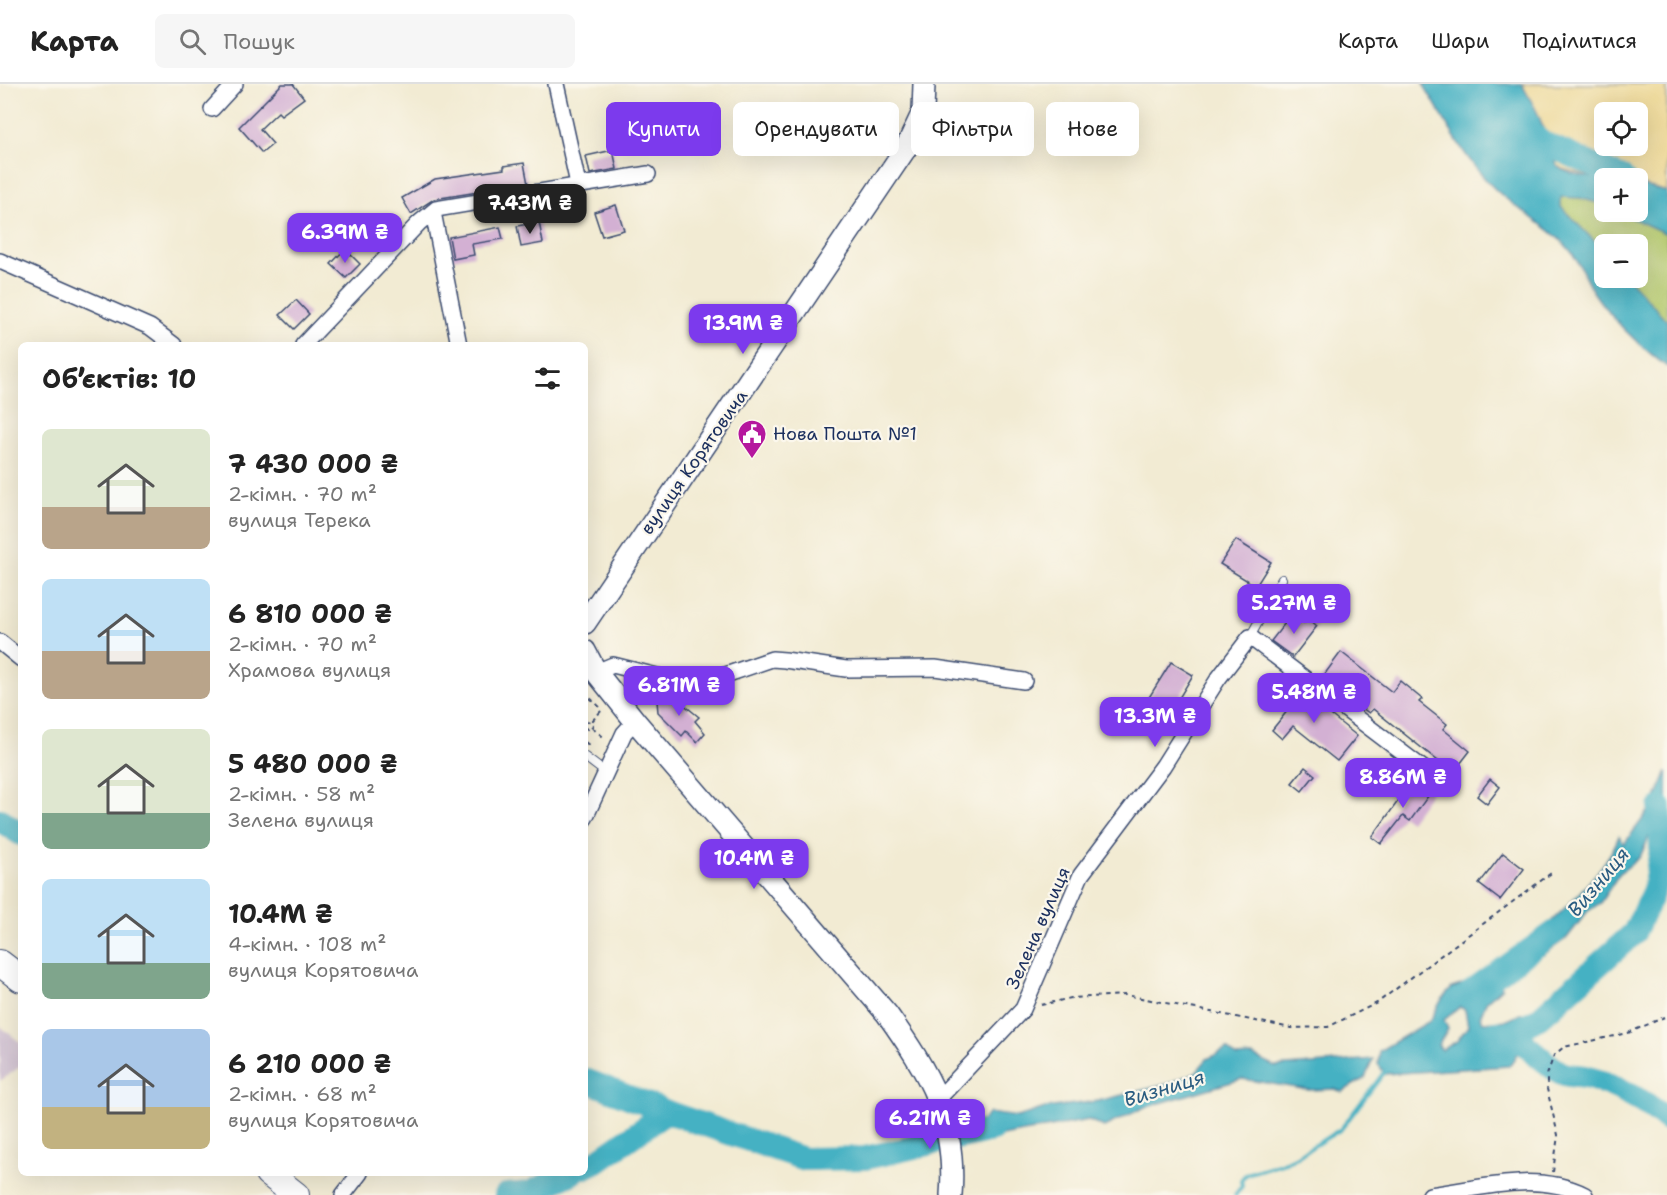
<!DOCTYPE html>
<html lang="uk">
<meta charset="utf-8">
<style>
:root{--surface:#fff;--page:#f6f6f6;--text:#222;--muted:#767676;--line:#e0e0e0;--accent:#7c3aed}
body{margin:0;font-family:"Shantell Sans",sans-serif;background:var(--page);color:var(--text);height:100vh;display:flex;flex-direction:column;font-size:22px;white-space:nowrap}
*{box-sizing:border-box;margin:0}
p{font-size:20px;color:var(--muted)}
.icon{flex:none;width:33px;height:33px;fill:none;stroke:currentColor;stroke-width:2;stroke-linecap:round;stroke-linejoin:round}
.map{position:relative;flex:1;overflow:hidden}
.sheet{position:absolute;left:18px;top:258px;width:570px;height:834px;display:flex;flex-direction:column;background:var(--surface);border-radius:9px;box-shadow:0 6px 24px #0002}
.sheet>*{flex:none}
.hud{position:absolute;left:606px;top:18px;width:570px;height:54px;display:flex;gap:12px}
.tools{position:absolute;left:1594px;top:18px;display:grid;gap:12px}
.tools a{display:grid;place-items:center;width:54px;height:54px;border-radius:9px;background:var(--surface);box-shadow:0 6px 24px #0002;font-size:30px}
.price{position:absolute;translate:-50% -51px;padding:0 14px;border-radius:12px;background:var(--accent);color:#fff;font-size:20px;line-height:39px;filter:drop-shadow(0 2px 3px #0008)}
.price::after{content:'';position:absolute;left:50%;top:36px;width:18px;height:14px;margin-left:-9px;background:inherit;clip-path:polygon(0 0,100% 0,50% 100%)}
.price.current{background:#222;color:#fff}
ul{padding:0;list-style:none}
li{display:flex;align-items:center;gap:18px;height:150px;padding:0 24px}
li span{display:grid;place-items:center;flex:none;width:168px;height:120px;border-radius:9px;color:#555}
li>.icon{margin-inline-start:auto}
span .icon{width:72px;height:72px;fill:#fffc;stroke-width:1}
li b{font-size:26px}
h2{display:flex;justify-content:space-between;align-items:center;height:72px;padding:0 24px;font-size:26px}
.tag{padding:0 21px;border-radius:9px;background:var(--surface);box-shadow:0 6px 24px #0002;font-size:21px;line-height:54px}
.tag.current{background:var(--accent);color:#fff}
header{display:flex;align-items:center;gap:36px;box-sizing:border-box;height:84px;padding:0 30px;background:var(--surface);border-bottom:2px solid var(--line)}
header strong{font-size:28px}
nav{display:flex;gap:33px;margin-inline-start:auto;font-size:21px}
.search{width:420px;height:54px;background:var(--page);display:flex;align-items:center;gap:15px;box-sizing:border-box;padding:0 21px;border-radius:9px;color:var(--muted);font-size:22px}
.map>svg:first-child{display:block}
</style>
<header>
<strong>Карта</strong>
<div class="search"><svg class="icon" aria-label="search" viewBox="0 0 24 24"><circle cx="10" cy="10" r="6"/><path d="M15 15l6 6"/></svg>Пошук</div>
<nav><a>Карта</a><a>Шари</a><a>Поділитися</a></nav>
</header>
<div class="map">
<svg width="1667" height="1111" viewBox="0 0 1667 1111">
<rect width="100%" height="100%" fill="#fbf7ec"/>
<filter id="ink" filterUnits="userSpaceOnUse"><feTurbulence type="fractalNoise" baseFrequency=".0167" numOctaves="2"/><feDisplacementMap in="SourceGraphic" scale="12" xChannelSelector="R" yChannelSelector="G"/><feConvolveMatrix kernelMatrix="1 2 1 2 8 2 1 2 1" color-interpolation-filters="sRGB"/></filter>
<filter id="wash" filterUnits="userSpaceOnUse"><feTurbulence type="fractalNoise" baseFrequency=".008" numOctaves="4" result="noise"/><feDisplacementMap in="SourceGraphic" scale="24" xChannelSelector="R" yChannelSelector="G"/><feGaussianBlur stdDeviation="1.35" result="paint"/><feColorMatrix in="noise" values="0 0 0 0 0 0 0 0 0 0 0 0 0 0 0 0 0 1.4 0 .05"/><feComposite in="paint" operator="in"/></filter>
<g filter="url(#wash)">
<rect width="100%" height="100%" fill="#f2ebd3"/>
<polygon fill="#cebed0" points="0,942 21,959 21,982 0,997"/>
<polygon fill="#b3c86c" stroke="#677c65" stroke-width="1.5" points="1561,113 1580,114 1605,121 1605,128 1619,128 1667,150 1667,237 1628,194 1638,194 1638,160 1605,160 1605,168 1561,123"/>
<path fill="#eeda9e" stroke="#84847e" stroke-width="1.5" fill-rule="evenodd" d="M1522,0h145v108l-29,-8v-6h-40l-39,-10 -6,-6 -13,-42zM1605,28h33v34h-33z"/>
<g fill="#45b1c3" stroke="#307090" stroke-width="1.5" fill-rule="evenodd">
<path d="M1423,0h99c6,13 15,24 19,38 16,47 7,50 64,57v26l-25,-7 -19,-1v10l44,45v26h23l39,43v46c-27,-21 -54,-46 -73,-74 -9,-14 -14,-31 -25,-44 -21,-24 -51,-38 -74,-60 -32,-30 -49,-69 -72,-105z"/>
<polygon points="1638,100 1667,108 1667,150 1619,128 1638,128"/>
<path d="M1667,687v48l-15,11 -12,27 -21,17 -19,29 -13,9 -20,26 -24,17 -13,-3c8,-20 20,-29 35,-44 20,-21 44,-45 54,-72l5,8 29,-39z"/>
<path d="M1489,882l13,21 -16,15 -6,15 3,5 25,-2 14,-7 13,14c-13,11 -15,26 -26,39l-124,8 -7,-10 1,-13 51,-30 12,-22 10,-11 15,-5zM1460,923l5,3 3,16 -11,15 -15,9 -4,-5 10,-16 -4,-9z"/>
<polygon points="1227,965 1236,973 1253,972 1275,983 1373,975 1365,994 1342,1008 1335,1005 1309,1006 1242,995 1143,1024 1104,1043 1089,1036 964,1059 959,1041 971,1035 982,1037 989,1029 1018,1033 1045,1024 1098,1017 1167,1000 1196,988 1207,975"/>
</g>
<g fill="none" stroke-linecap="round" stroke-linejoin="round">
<polyline stroke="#45b1c3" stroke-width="4" points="1235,1111 1242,1102 1241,1096 1246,1090 1291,1076 1341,1045 1386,986"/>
<g stroke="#45b1c3" stroke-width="24">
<polyline points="1483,0 1489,11 1541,58 1623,94"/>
<polyline points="0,736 21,750"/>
<polyline points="1469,910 1555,848"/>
<path d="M1496,948c31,6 39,25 62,39 8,6 22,4 31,7 30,8 54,22 78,41"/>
<polyline points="1509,950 1539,934 1634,849 1654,806 1661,766 1660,724"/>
<polyline points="585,996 667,1028"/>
<polyline points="585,1083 597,1077 667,1028 804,1075 865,1074 992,1046"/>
<polyline points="506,1111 529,1109 572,1089"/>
</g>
</g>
<g id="blocks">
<g fill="#d3b0d3">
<polygon points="282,0 293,0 304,14 281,31 278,28 260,45 273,60 262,69 239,43"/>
<polygon points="613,66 617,85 590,90 586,72"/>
<polygon points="524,79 528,100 434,115 411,130 402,114 435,95 504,85 504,82"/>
<polygon points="616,121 624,146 602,152 594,128"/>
<polygon points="539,138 543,159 521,163 517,142"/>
<polygon points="500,143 503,155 472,160 474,171 453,175 449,153"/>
<polygon points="345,165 360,180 346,194 331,180"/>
<polygon points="296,216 309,230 294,245 280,231"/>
<polygon points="1236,456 1271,478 1256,502 1220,480"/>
<polygon points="1292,530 1304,539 1308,534 1317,542 1293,573 1271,557"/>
<polygon points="1341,568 1392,608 1400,597 1422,615 1419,618 1447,640 1443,645 1470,667 1453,689 1373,625 1369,629 1321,595"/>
<polygon points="1171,578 1193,591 1170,629 1148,615"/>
<polygon points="1293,601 1357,652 1337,677 1293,642 1282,655 1272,646 1288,626 1279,618"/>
<polygon points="663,610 672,611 699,633 695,637 705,649 697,658 686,647 682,652 658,628 657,617"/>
<polygon points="1305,683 1315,691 1302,707 1292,699"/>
<polygon points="1414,695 1431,708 1410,737 1403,732 1381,760 1372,753"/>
<polygon points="1490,695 1500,703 1487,720 1477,712"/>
<polygon points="1503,769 1524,785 1500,816 1479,800"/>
</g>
</g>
</g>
<g filter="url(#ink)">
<use href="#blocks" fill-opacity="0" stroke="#3b4b70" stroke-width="1.5"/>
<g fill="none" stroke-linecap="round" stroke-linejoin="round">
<g stroke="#3b4b70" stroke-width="10">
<g id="service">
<polyline points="1250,553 1282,495"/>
<polyline points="585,673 606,689"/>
</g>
</g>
<g stroke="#3b4b70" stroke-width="18">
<g id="minor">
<polyline points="556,0 578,100"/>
<polyline points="212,25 235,0"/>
<polyline points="433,128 459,261"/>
<polyline points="0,177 150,243 174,261"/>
<polyline points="303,261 419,139 436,125 648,90"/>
<polyline points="0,558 21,575"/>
<polyline points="596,588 613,581 689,600 705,598 772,575 785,576 846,585 935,584 1024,597"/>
<polyline points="585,734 624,649 635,637"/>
<polyline points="939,1014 1023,925 1081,791 1163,682 1218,595 1250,553 1441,698"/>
<polyline points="343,1111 360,1089"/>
<path d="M1430,1111c51,-7 108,-24 155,0"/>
</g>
</g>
<g stroke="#3b4b70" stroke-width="24">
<g id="secondary">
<polyline points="585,539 906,64 923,28 924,0"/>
<path d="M585,567l11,21 39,49 252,293c42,59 70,105 64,181"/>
</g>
</g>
<g stroke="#3b4b70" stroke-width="28">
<g id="trunk">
<polyline points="0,879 21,895"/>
<polyline points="268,1089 296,1111"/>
</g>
</g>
<g stroke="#3b4b70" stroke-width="2" stroke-dasharray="4.5 4.5" stroke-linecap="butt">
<polyline points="590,614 603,626"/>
<polyline points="592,637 602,626"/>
<polyline points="585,638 590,637 593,641 590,646 585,644"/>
<polyline points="592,644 606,655"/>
<polyline points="585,658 591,663"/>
<polyline points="1041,921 1071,914 1126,911 1291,944 1328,943 1377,919 1554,787"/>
<polyline points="1553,1088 1558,1051 1547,1005 1547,991 1554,971 1564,963 1628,949 1667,932"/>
</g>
<use href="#service" stroke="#fff" stroke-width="8"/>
<use href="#minor" stroke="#fff" stroke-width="15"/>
<use href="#secondary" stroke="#fff" stroke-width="21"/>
<use href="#trunk" stroke="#fff" stroke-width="26"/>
</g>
</g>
<defs>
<g id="civic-pin" transform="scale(1.5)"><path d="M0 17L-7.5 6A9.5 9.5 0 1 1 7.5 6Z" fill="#b5179e" stroke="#fbf7ec"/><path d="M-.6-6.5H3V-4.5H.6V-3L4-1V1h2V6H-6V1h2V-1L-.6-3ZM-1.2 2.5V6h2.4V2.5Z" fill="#fff"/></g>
</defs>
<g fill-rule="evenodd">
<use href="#civic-pin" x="752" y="350"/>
</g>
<g text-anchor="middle" stroke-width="4.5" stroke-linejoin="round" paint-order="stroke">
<g font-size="18" fill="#1b2f5e" stroke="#fbf7ec" text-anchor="start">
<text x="773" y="356">Нова Пошта №1</text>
</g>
<g font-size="18" fill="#1b2f5e" stroke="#fbf7ec">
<text transform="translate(694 378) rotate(-55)" y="6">вулиця Корятовича</text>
<text transform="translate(1038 844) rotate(-66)" y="6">Зелена вулиця</text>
</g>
<g font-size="20" font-style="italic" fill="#2a5c81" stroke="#fbf7ec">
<text transform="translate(1598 798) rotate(-50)" y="7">Визниця</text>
<text transform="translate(1164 1004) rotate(-17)" y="7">Визниця</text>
</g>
</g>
</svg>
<div class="tools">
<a><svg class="icon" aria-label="locate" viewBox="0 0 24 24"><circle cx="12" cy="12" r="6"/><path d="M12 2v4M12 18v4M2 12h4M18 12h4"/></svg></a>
<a>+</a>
<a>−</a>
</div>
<b class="price current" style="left:530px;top:151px">7.43M ₴</b>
<b class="price" style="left:345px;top:180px">6.39M ₴</b>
<b class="price" style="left:743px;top:271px">13.9M ₴</b>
<b class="price" style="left:1294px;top:551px">5.27M ₴</b>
<b class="price" style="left:679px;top:633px">6.81M ₴</b>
<b class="price" style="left:1314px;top:640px">5.48M ₴</b>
<b class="price" style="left:1155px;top:664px">13.3M ₴</b>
<b class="price" style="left:1403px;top:725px">8.86M ₴</b>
<b class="price" style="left:754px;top:806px">10.4M ₴</b>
<b class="price" style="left:930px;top:1066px">6.21M ₴</b>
<div class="hud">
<a class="tag current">Купити</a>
<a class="tag">Орендувати</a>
<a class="tag">Фільтри</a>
<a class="tag">Нове</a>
</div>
<section class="sheet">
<h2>Об’єктів: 10<svg class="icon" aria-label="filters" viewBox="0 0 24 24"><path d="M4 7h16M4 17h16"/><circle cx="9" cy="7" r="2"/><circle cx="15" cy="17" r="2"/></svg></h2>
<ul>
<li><span style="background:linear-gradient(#dfe7d0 65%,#b9a48a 0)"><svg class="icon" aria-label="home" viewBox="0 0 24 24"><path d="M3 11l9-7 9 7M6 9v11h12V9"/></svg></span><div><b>7 430 000 ₴</b><p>2-кімн. · 70 m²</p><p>вулиця Терека</p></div></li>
<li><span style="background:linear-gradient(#bfe0f5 60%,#b9a48a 0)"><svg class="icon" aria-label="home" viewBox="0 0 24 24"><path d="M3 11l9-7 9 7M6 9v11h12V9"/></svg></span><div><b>6 810 000 ₴</b><p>2-кімн. · 70 m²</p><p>Храмова вулиця</p></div></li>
<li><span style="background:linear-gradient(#dfe7d0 70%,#7fa58c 0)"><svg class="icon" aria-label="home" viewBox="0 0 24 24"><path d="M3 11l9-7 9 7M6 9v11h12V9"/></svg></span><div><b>5 480 000 ₴</b><p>2-кімн. · 58 m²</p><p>Зелена вулиця</p></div></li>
<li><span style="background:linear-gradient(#bfe0f5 70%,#7fa58c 0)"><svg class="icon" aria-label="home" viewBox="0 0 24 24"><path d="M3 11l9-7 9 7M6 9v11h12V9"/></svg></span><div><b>10.4M ₴</b><p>4-кімн. · 108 m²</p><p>вулиця Корятовича</p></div></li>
<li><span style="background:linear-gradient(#a9c7e8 65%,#c2b280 0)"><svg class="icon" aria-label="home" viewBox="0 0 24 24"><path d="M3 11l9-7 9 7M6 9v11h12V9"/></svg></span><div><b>6 210 000 ₴</b><p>2-кімн. · 68 m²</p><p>вулиця Корятовича</p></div></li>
</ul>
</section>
</div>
